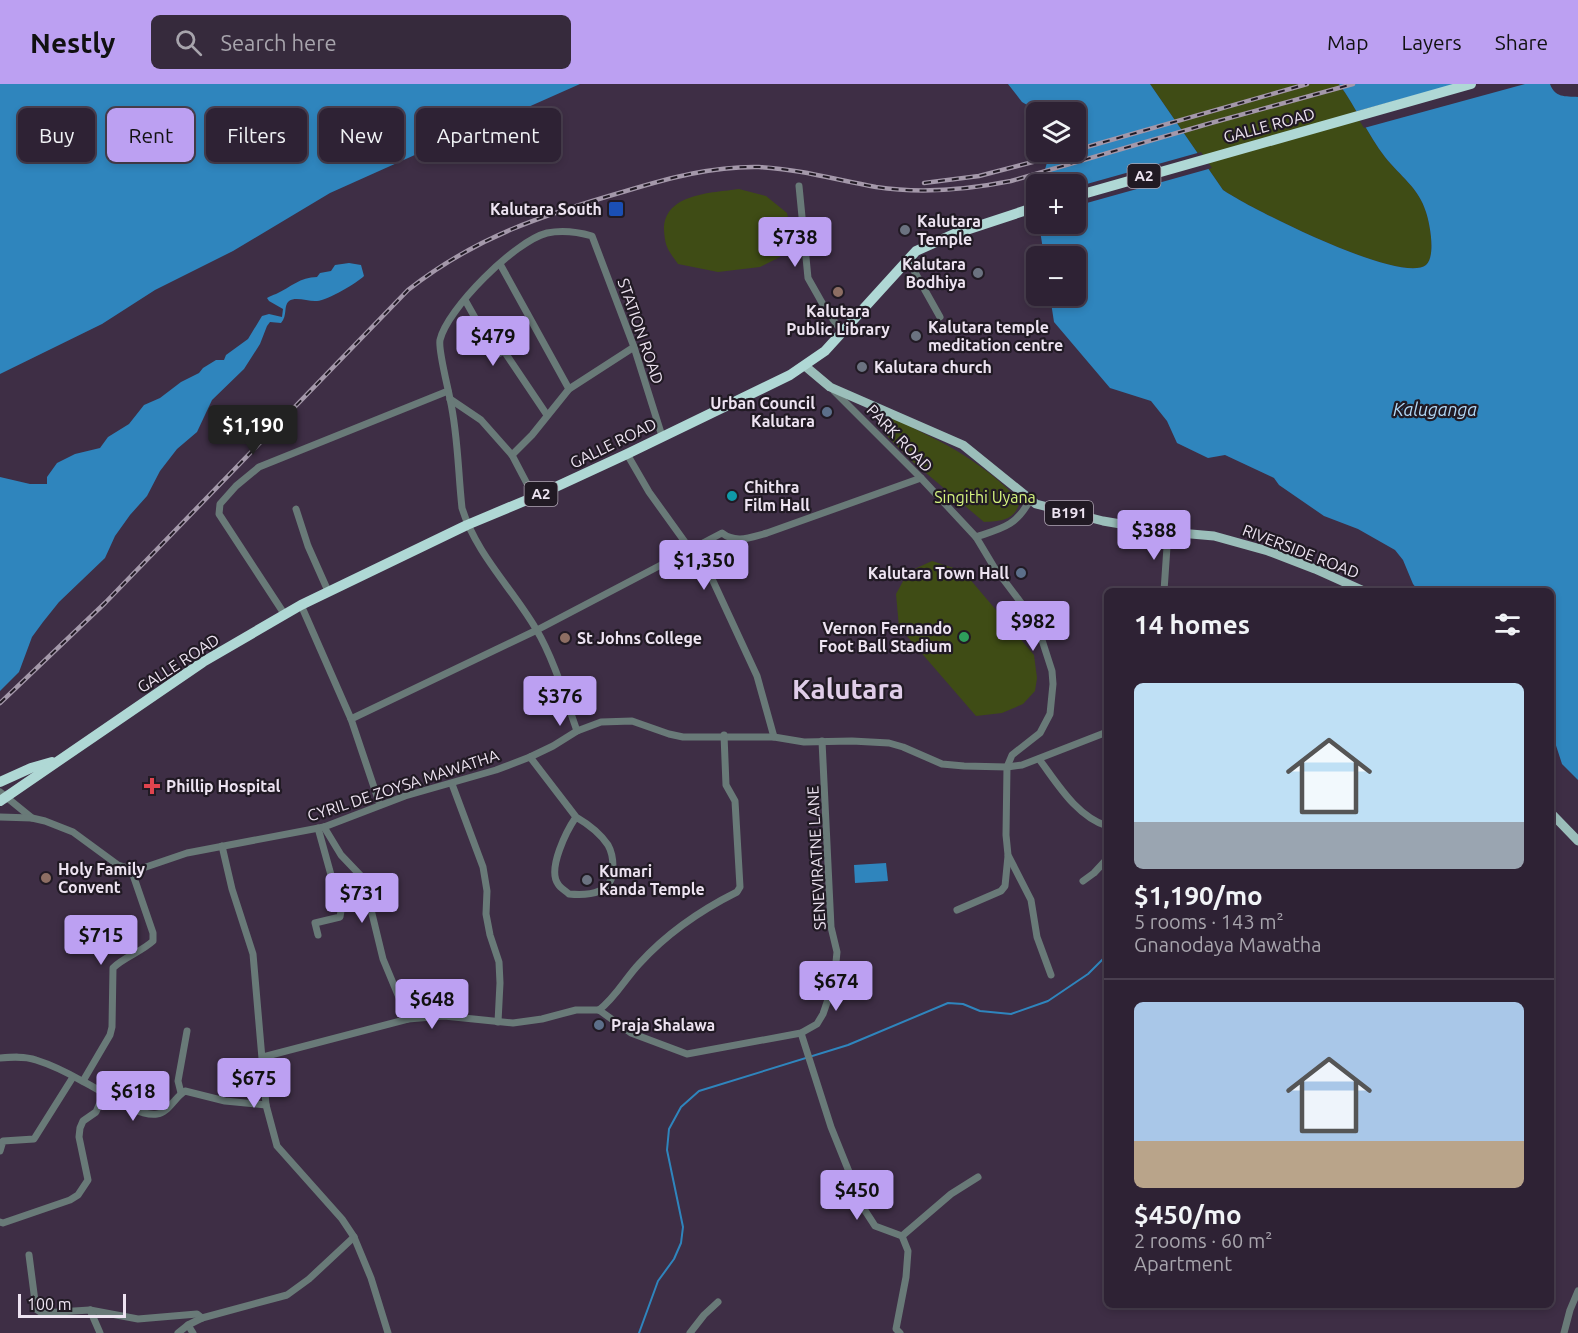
<!DOCTYPE html>
<meta charset="utf-8">
<style>
:root{--surface:#2e2234;--page:#362a3c;--text:#f1f3f6;--muted:#a7a4ac;--line:#493f4f;--accent:#bca0f2}
body{margin:0;font-family:Ubuntu,sans-serif;background:var(--page);color:var(--text);height:100vh;display:flex;flex-direction:column;font-size:22px;white-space:nowrap}
*{box-sizing:border-box;margin:0}
p{font-size:20px;color:var(--muted)}
.icon{flex:none;width:33px;height:33px;fill:none;stroke:currentColor;stroke-width:2;stroke-linecap:round;stroke-linejoin:round}
.map{position:relative;flex:1;overflow:hidden}
.drawer{position:absolute;left:1104px;top:504px;width:450px;height:720px;display:flex;flex-direction:column;background:var(--surface);border-radius:9px;box-shadow:0 3px 9px #0003,0 0 0 2px var(--line)}
.drawer>*{flex:none}
.top-card{position:absolute;left:18px;top:24px;width:570px;height:54px;display:flex;gap:12px}
.tools{position:absolute;left:1026px;top:18px;display:grid;gap:12px}
.tools a{display:grid;place-items:center;width:60px;height:60px;border-radius:9px;background:var(--surface);box-shadow:0 3px 9px #0003,0 0 0 2px var(--line);font-size:30px}
.scale{position:absolute;left:18px;bottom:15px;width:108px;box-sizing:border-box;padding-left:6px;border:3px solid #ede3f1;border-top:0;font-size:16px;line-height:21px;white-space:nowrap;color:#ede3f1;-webkit-text-stroke:4px #211a24;paint-order:stroke}
.price{position:absolute;translate:-50% -51px;padding:0 14px;border-radius:6px;background:var(--accent);color:#111;font-size:20px;line-height:39px;filter:drop-shadow(0 2px 3px #0008)}
.price::after{content:'';position:absolute;left:50%;top:36px;width:18px;height:14px;margin-left:-9px;background:inherit;clip-path:polygon(0 0,100% 0,50% 100%)}
.price.active{background:#222;color:#fff}
ul{padding:0;list-style:none}
li{display:grid;align-content:center;gap:12px;height:318px;padding:0 30px}
li+li{border-top:2px solid var(--line)}
li span{display:grid;place-items:center;height:186px;border-radius:9px;color:#555}
li>.icon{margin-inline-start:auto}
span .icon{width:108px;height:108px;fill:#fffc;stroke-width:1}
li b{font-size:26px}
h2{display:flex;justify-content:space-between;align-items:center;height:72px;padding:0 30px;font-size:26px}
.pill{padding:0 21px;border-radius:9px;background:var(--surface);box-shadow:0 3px 9px #0003,0 0 0 2px var(--line);font-size:21px;line-height:54px}
.pill.active{background:var(--accent);color:#111}
header{display:flex;align-items:center;gap:36px;box-sizing:border-box;height:84px;padding:0 30px;background:var(--accent);color:#111}
header strong{font-size:28px}
nav{display:flex;gap:33px;margin-inline-start:auto;font-size:21px}
.search{width:420px;height:54px;background:var(--page);display:flex;align-items:center;gap:15px;box-sizing:border-box;padding:0 21px;border-radius:9px;color:var(--muted);font-size:22px}
.map>svg:first-child{display:block}
</style>
<header>
<strong>Nestly</strong>
<div class="search"><svg class="icon" aria-label="search" viewBox="0 0 24 24"><circle cx="10" cy="10" r="6"/><path d="M15 15l6 6"/></svg>Search here</div>
<nav><a>Map</a><a>Layers</a><a>Share</a></nav>
</header>
<div class="map">
<svg width="1578" height="1249" viewBox="0 0 1578 1249">
<rect width="100%" height="100%" fill="#3e2e45"/>
<g fill="#3f4c15">
<path d="M1150,0h189c17,23 29,51 46,73 15,19 34,31 41,55 4,12 10,44 0,53 -25,20 -177,-57 -203,-75z"/>
<path d="M739,105l27,7 21,17 4,18 -11,26 -20,10 -42,5 -40,-8c-10,-14 -13,-17 -14,-34 0,-37 48,-37 75,-41z"/>
<path d="M895,333c22,15 48,24 70,39 20,13 39,28 55,45 -5,20 -19,20 -36,21l-71,-60 -30,-30v-14z"/>
<polygon points="932,477 963,487 1034,571 1037,594 1035,607 1023,620 1002,629 976,632 899,543 896,510 908,488"/>
</g>
<g fill="#2f85bd">
<polygon points="0,0 580,0 461,53 417,70 330,109 233,167 155,206 102,240 0,290"/>
<path d="M1008,0h142l73,106c26,18 178,95 203,75 10,-9 4,-41 0,-53 -7,-24 -26,-36 -41,-55 -17,-22 -29,-50 -46,-73h211c5,14 15,12 28,13v683l-16,-16 -11,-34v-139l-134,-2 -4,-5 -10,-24 -8,-10 -37,-21 -34,-13 -45,-31 -5,-7 -49,-23 -17,3 -31,-15 -10,-22 -16,-20 -41,-13 -56,-66 -4,-26h26v-40h-32l-5,-32h37v-40h-40v24l-3,-21 11,-14 6,-21h26v-40h-37l-17,-10z"/>
<path d="M349,179l12,2 3,11c-7,7 -36,24 -47,25 -8,1 -21,-5 -28,0 -6,5 -1,14 -8,22l-11,-1 -3,4 -7,18 -16,25 -32,31 -15,32 -20,17 -17,22 -13,25 -17,19 -15,21 -10,22 -46,44 -16,20 -11,15 -13,35 -19,19v-214l30,7h17v-7l10,-14 18,-9 25,-6 8,-11 21,-13 15,-19 16,-7 21,-16 18,-9 4,-5 13,-8h8l2,-5 22,-16 14,-23 7,-2 13,3 1,-8 -14,-8 -2,-3c3,-2 6,-3 9,-4 15,-7 24,-17 41,-17l3,-4 11,-2 4,-6z"/>
<polygon points="886,779 888,797 855,799 854,781"/>
</g>
<g fill="#3e2e45">
<polygon points="1457,0 1525,0 1364,44 1354,28"/>
<polygon points="1201,68 1212,84 1076,122 1076,103"/>
</g>
<g fill="none" stroke-linecap="round" stroke-linejoin="round">
<polyline stroke="#2f85bd" stroke-width="2" points="639,1249 658,1197 674,1175 681,1159 683,1143 667,1066 669,1045 681,1023 699,1007 848,961 948,919 963,920 980,927 1011,930 1048,917 1088,890 1107,871"/>
<g stroke="#697a78" stroke-width="7">
<polyline points="799,102 808,194 825,224 842,248"/>
<polyline points="908,176 940,233"/>
<polyline points="500,180 569,305"/>
<polyline points="465,216 496,271 504,267 547,331"/>
<path d="M834,307l87,87 55,59c27,-9 40,-11 54,-37"/>
<polyline points="450,315 481,336 512,371 534,413"/>
<polyline points="627,370 649,408 690,465 707,484 757,592 774,653"/>
<polyline points="512,371 532,351 569,305 634,263"/>
<polyline points="296,425 308,462 328,507"/>
<polyline points="976,453 994,483 1028,528 1042,556 1052,587 1053,600 1050,630 1040,649 1012,671 1007,683 1006,751 1008,771 1031,816 1037,853 1051,891"/>
<polyline points="1164,507 1168,448"/>
<polyline points="301,521 351,635 380,721"/>
<polyline points="285,531 219,430 220,420 236,402 259,383 448,307"/>
<path d="M351,635l186,-89 185,-97c14,11 29,4 45,0l154,-55"/>
<path d="M577,647c-11,-31 -24,-74 -41,-102 -24,-41 -60,-75 -74,-121 -4,-36 -4,-74 -12,-109 -2,-12 -12,-49 -10,-59 7,-31 75,-99 107,-107 15,-3 31,-1 45,3l42,111 28,89"/>
<path d="M530,673l46,60c-9,13 -29,52 -18,67 2,4 8,7 11,10 21,2 45,-1 44,-27 0,-8 -1,-15 -5,-22 -8,-12 -20,-21 -32,-28"/>
<path d="M1039,675c18,24 37,57 68,67"/>
<polyline points="452,700 483,783 487,807 486,830 490,851 499,878 500,899 498,938"/>
<polyline points="0,708 32,734 45,737 73,748 118,781 131,785 143,784 187,769 324,743 405,712 496,686 530,673 553,662 577,647 601,638 632,637 669,650 683,653 774,653 804,658 852,657 889,659 903,663 942,680 964,682 1007,683 1022,681 1107,648"/>
<polyline points="0,733 32,734"/>
<polyline points="324,743 341,771 361,792 367,809 383,875 408,935"/>
<polyline points="318,744 341,827 340,833 315,839 318,851"/>
<polyline points="222,762 232,805 253,870 266,1021 277,1062 342,1135 354,1153 371,1194 388,1249"/>
<polyline points="1083,797 1094,789 1107,775"/>
<polyline points="957,826 1001,807 1005,802 1008,772"/>
<polyline points="599,926 631,949 687,970 801,949 817,940 823,930 834,898 837,868 831,843 822,657"/>
<path d="M599,926c16,-12 26,-31 40,-46 28,-31 60,-53 98,-72l3,-5 -5,-86 -9,-16 -2,-50"/>
<polyline points="801,949 831,1043 864,1125 875,1142 902,1152 908,1167 906,1193 896,1245 900,1249"/>
<polyline points="263,973 408,935 444,932 513,939 542,935 576,926 599,926"/>
<path d="M0,974c12,-1 25,-2 36,2 16,5 32,13 46,21 20,9 53,36 75,33 11,-1 18,-17 28,-23l40,10 41,4"/>
<path d="M83,997l27,-46 2,-8 1,-59c11,-11 28,-16 40,-27v-8l-22,-64"/>
<polyline points="181,1009 178,997 187,947"/>
<polyline points="0,1067 3,1057 34,1055 73,993"/>
<polyline points="0,1138 3,1139 70,1116 78,1111 88,1096 79,1053 80,1044 83,1037 96,1028 104,1009"/>
<polyline points="902,1152 951,1110 978,1093"/>
<polyline points="29,1171 36,1225 42,1229 90,1226 138,1235 197,1230 202,1234"/>
<polyline points="90,1226 100,1249"/>
<polyline points="188,1241 193,1249"/>
<polyline points="178,1249 188,1241 202,1234 287,1211 309,1195 354,1153"/>
<polyline points="690,1249 704,1231 718,1218"/>
<polyline points="1564,1249 1570,1226 1578,1207"/>
</g>
<g stroke="#9bbeba" stroke-width="9">
<polyline points="805,282 830,303 963,361 1036,420 1103,437 1168,448 1214,452 1268,467 1315,485 1364,507"/>
<polyline points="1551,729 1578,757"/>
</g>
<g stroke="#afd8d5" stroke-width="10">
<polyline points="1076,112 1471,0"/>
<polyline points="0,698 31,684 52,678"/>
<polyline points="0,717 203,578 301,521 467,441 534,413 627,370 790,291 825,267 916,167 954,150 1036,123"/>
</g>
<g stroke="#a498aa" stroke-width="4.5">
<g id="rail">
<polyline points="1076,66 1307,0"/>
<polyline points="924,99 979,92 1071,68"/>
<path d="M0,619l105,-100 303,-313c69,-54 135,-75 218,-99 43,-13 87,-25 133,-24 40,2 78,13 117,20 46,7 90,3 135,-6l200,-58 142,-39"/>
</g>
</g>
<use href="#rail" stroke="#211a24" stroke-width="2" stroke-dasharray="7" stroke-linecap="butt"/>
</g>
<rect fill="#1a4fb4" stroke="#211a24" stroke-width="2" x="608" y="117" width="16" height="16" rx="3"/>
<g fill="#6b7280" stroke="#211a24" stroke-width="2">
<circle cx="905" cy="146" r="6"/>
<circle cx="978" cy="189" r="6"/>
<circle cx="916" cy="252" r="6"/>
<circle cx="862" cy="283" r="6"/>
<circle cx="587" cy="796" r="6"/>
</g>
<g fill="#8d6e63" stroke="#211a24" stroke-width="2">
<circle cx="838" cy="208" r="6"/>
<circle cx="565" cy="554" r="6"/>
<circle cx="46" cy="794" r="6"/>
</g>
<g fill="#5c6f8a" stroke="#211a24" stroke-width="2">
<circle cx="827" cy="328" r="6"/>
<circle cx="1021" cy="489" r="6"/>
<circle cx="599" cy="941" r="6"/>
</g>
<circle fill="#0f9aa8" stroke="#211a24" stroke-width="2" cx="732" cy="412" r="6"/>
<circle fill="#2e9e5b" stroke="#211a24" stroke-width="2" cx="964" cy="553" r="6"/>
<path fill="#e0444e" stroke="#211a24" stroke-width="2" d="M149 693h6v6h6v6h-6v6h-6v-6h-6v-6h6z"/>
<g text-anchor="middle" stroke-width="4.5" stroke-linejoin="round" paint-order="stroke">
<g fill="#211a24" stroke="#b0a7b4" stroke-width="1.5">
<rect x="1127.5" y="80" width="33" height="24" rx="4.5"/>
<rect x="524.5" y="398" width="33" height="24" rx="4.5"/>
<rect x="1045" y="417" width="48" height="24" rx="4.5"/>
</g>
<g font-size="15" font-weight="bold" fill="#ede3f1">
<text x="1144" y="97">A2</text>
<text x="541" y="415">A2</text>
<text x="1069" y="434">B191</text>
</g>
<g font-size="16" fill="#ede3f1" stroke="#211a24">
<text transform="translate(1269 41) rotate(-15)" y="6">GALLE ROAD</text>
<text transform="translate(641 247) rotate(71)" y="6">STATION ROAD</text>
<text transform="translate(900 354) rotate(46)" y="6">PARK ROAD</text>
<text transform="translate(613 359) rotate(-26)" y="6">GALLE ROAD</text>
<text transform="translate(1301 467) rotate(21)" y="6">RIVERSIDE ROAD</text>
<text transform="translate(178 579) rotate(-33)" y="6">GALLE ROAD</text>
<text transform="translate(403 701) rotate(-18)" y="6">CYRIL DE ZOYSA MAWATHA</text>
<text transform="translate(816 774) rotate(-93)" y="6">SENEVIRATNE LANE</text>
</g>
<g font-size="16" font-weight="bold" fill="#ede3f1" stroke="#211a24" text-anchor="start">
<text x="602" y="131" text-anchor="end">Kalutara South</text>
<text x="917" y="143">Kalutara<tspan x="917" dy="18">Temple</tspan></text>
<text x="966" y="186" text-anchor="end">Kalutara<tspan x="966" dy="18">Bodhiya</tspan></text>
<text x="838" y="233" text-anchor="middle">Kalutara<tspan x="838" dy="18">Public Library</tspan></text>
<text x="928" y="249">Kalutara temple<tspan x="928" dy="18">meditation centre</tspan></text>
<text x="874" y="289">Kalutara church</text>
<text x="815" y="325" text-anchor="end">Urban Council<tspan x="815" dy="18">Kalutara</tspan></text>
<text x="744" y="409">Chithra<tspan x="744" dy="18">Film Hall</tspan></text>
<text x="1009" y="495" text-anchor="end">Kalutara Town Hall</text>
<text x="952" y="550" text-anchor="end">Vernon Fernando<tspan x="952" dy="18">Foot Ball Stadium</tspan></text>
<text x="577" y="560">St Johns College</text>
<text x="166" y="708">Phillip Hospital</text>
<text x="58" y="791">Holy Family<tspan x="58" dy="18">Convent</tspan></text>
<text x="599" y="793">Kumari<tspan x="599" dy="18">Kanda Temple</tspan></text>
<text x="611" y="947">Praja Shalawa</text>
</g>
<g font-size="16" fill="#d4f37e" stroke="#211a24">
<text x="985" y="419">Singithi Uyana</text>
</g>
<g font-size="18" font-style="italic" fill="#b1d8f7" stroke="#211a24">
<text x="1435" y="332">Kaluganga</text>
</g>
<g font-size="28" font-weight="bold" fill="#e0cde9" stroke="#211a24">
<text x="848" y="615">Kalutara</text>
</g>
</g>
</svg>
<div class="tools">
<a><svg class="icon" aria-label="layers" viewBox="0 0 24 24"><path d="M12 4l9 5-9 5-9-5zM3 14l9 5 9-5"/></svg></a>
<a>+</a>
<a>−</a>
</div>
<div class="scale">100 m</div>
<b class="price" style="left:795px;top:184px">$738</b>
<b class="price" style="left:493px;top:283px">$479</b>
<b class="price active" style="left:253px;top:372px">$1,190</b>
<b class="price" style="left:1154px;top:477px">$388</b>
<b class="price" style="left:704px;top:507px">$1,350</b>
<b class="price" style="left:1033px;top:568px">$982</b>
<b class="price" style="left:560px;top:643px">$376</b>
<b class="price" style="left:362px;top:840px">$731</b>
<b class="price" style="left:101px;top:882px">$715</b>
<b class="price" style="left:836px;top:928px">$674</b>
<b class="price" style="left:432px;top:946px">$648</b>
<b class="price" style="left:254px;top:1025px">$675</b>
<b class="price" style="left:133px;top:1038px">$618</b>
<b class="price" style="left:857px;top:1137px">$450</b>
<div class="top-card">
<a class="pill">Buy</a>
<a class="pill active">Rent</a>
<a class="pill">Filters</a>
<a class="pill">New</a>
<a class="pill">Apartment</a>
</div>
<section class="drawer">
<h2>14 homes<svg class="icon" aria-label="filters" viewBox="0 0 24 24"><path d="M4 7h16M4 17h16"/><circle cx="9" cy="7" r="2"/><circle cx="15" cy="17" r="2"/></svg></h2>
<ul>
<li><span style="background:linear-gradient(#bfe0f5 75%,#9aa5b1 0)"><svg class="icon" aria-label="home" viewBox="0 0 24 24"><path d="M3 11l9-7 9 7M6 9v11h12V9"/></svg></span><div><b>$1,190/mo</b><p>5 rooms · 143 m²</p><p>Gnanodaya Mawatha</p></div></li>
<li><span style="background:linear-gradient(#a9c7e8 75%,#b9a48a 0)"><svg class="icon" aria-label="home" viewBox="0 0 24 24"><path d="M3 11l9-7 9 7M6 9v11h12V9"/></svg></span><div><b>$450/mo</b><p>2 rooms · 60 m²</p><p>Apartment</p></div></li>
</ul>
</section>
</div>
